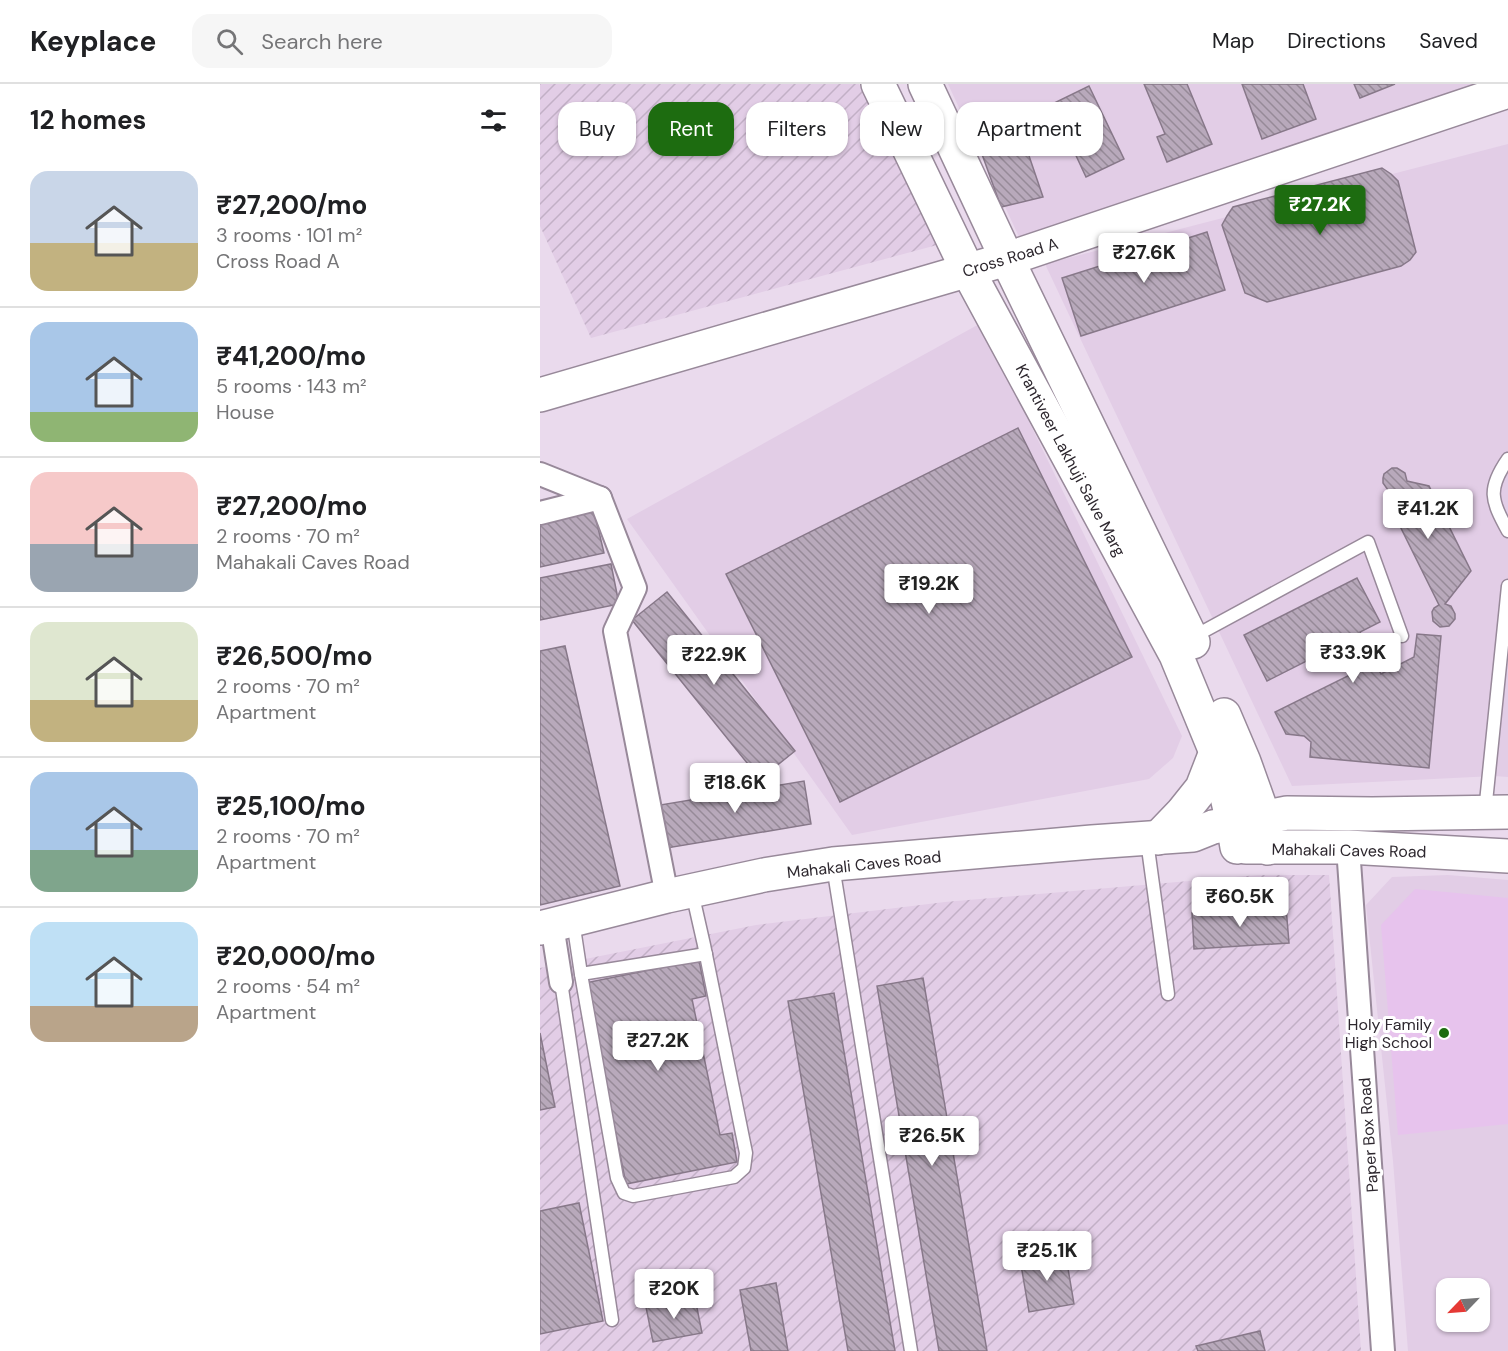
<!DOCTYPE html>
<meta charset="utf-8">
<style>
:root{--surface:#fff;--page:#f6f6f6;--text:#202124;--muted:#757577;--line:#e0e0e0;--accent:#1d6c10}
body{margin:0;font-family:"DM Sans",sans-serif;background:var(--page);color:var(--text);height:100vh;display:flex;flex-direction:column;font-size:22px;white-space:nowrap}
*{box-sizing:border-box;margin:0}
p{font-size:20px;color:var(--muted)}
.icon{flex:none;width:33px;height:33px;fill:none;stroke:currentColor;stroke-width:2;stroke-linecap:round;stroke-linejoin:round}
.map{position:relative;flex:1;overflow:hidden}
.panel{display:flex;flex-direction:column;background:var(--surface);width:540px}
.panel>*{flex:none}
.top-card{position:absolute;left:18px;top:18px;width:570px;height:54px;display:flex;gap:12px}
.needle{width:39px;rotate:245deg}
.buttons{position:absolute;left:896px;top:1194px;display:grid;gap:12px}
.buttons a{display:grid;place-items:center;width:54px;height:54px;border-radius:12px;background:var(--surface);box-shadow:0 2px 4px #0004;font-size:30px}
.price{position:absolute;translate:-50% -51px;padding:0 14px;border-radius:6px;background:#fff;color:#222;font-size:20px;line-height:39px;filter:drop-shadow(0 2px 3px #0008)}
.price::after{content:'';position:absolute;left:50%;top:36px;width:18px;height:14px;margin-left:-9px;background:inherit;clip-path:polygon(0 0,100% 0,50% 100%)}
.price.active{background:var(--accent);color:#fff}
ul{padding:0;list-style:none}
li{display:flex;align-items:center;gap:18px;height:150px;padding:0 30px}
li+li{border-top:2px solid var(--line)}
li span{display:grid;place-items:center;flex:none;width:168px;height:120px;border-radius:18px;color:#555}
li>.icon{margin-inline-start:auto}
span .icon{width:72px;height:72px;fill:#fffc;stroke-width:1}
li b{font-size:26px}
h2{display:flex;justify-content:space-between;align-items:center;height:72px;padding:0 30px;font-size:26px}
.pill{padding:0 21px;border-radius:18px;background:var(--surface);box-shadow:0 2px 4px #0004;font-size:21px;line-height:54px}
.pill.active{background:var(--accent);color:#fff}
header{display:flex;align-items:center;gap:36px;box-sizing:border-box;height:84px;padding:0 30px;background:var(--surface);border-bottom:2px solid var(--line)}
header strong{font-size:28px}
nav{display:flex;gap:33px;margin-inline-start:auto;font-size:21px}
.search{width:420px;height:54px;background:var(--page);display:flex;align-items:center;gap:15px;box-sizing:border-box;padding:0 21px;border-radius:18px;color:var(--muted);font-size:22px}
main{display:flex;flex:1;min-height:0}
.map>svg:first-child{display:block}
</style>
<header>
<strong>Keyplace</strong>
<div class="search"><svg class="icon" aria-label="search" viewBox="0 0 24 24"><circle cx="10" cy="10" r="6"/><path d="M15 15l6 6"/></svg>Search here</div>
<nav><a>Map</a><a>Directions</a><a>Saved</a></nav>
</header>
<main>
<section class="panel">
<h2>12 homes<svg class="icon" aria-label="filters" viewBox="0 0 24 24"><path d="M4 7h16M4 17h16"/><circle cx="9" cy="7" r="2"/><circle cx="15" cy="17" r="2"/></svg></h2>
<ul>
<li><span style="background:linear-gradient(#c9d6e8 60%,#c2b280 0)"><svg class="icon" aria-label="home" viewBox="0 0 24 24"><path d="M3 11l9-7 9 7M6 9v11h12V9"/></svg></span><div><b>₹27,200/mo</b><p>3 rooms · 101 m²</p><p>Cross Road A</p></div></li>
<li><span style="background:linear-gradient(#a9c7e8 75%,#8fb573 0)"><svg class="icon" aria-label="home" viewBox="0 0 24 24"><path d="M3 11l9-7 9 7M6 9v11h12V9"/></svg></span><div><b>₹41,200/mo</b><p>5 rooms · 143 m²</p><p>House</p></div></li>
<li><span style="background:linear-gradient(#f6c9c9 60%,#9aa5b1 0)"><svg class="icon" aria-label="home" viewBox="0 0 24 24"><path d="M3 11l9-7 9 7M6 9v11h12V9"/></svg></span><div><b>₹27,200/mo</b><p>2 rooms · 70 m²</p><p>Mahakali Caves Road</p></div></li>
<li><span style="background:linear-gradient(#dfe7d0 65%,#c2b280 0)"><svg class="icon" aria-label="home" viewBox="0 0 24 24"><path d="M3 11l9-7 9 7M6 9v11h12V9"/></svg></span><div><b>₹26,500/mo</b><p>2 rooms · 70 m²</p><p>Apartment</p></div></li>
<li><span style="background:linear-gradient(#a9c7e8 65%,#7fa58c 0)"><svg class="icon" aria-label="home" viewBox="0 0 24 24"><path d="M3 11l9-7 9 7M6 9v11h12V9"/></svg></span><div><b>₹25,100/mo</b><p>2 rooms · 70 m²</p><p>Apartment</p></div></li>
<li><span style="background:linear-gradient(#bfe0f5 70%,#b9a48a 0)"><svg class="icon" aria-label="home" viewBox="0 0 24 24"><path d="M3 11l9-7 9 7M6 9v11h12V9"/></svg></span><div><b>₹20,000/mo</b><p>2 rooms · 54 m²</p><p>Apartment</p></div></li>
</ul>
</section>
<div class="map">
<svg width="968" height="1267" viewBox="0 0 968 1267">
<defs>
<pattern id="industrial-furrows" width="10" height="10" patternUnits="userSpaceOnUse" patternTransform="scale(1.5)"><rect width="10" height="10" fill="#e2cde6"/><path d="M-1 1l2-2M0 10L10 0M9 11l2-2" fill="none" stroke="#c2b0c6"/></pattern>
<pattern id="building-back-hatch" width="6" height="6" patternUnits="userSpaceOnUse" patternTransform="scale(1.5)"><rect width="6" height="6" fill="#b8a9bb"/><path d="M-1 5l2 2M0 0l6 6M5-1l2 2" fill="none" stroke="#968a98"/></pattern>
</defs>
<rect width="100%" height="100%" fill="#eadaed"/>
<g fill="#e2cde6" fill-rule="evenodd">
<polygon points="408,0 968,0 480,155"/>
<polygon points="968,60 968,693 954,692 752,702 505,180"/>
<polygon points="441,239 642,652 633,674 609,695 312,751 87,435"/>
<path d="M908,791l60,5v471h-100l-15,-190 -27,-256 26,-28zM906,1204h33v34h-33z"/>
</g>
<g fill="url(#industrial-furrows)">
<polygon points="0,0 319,0 397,161 51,254 0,142"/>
<polygon points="718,791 789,791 821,1267 0,1267 0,884 216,841 405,818"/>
</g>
<polygon fill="#e7c3ed" points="875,805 968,814 968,1040 858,1051 841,841"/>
<g fill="url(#building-back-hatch)" stroke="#877889" stroke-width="1.5">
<polygon points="604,0 647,0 672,60 627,78 617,53 625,50"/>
<polygon points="702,0 763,0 776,35 722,55"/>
<polygon points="814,0 855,0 820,14"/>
<polygon points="549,2 584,75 546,93 512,20"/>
<polygon points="471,19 503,113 461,123 429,34"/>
<polygon points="842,84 851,90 858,97 876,168 870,176 861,182 727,218 705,209 682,141 687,132 693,123"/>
<polygon points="667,148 685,206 541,252 522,194"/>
<polygon points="478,344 592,573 300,718 186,490"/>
<polygon points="852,384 857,384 865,389 867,397 889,402 931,487 905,520 911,522 915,530 915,535 909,542 900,543 893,537 892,528 894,524 899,521 848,418 848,406 843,399 843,394 844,390"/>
<polygon points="54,427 64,469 0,483 0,439"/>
<polygon points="71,480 79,520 0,536 0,494"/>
<polygon points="817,494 840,538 820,548 841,590 874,573 877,550 901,552 889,684 770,673 771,658 764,652 746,650 735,628 818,587 804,558 727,597 704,551"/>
<polygon points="127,508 255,667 220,695 92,536"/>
<polygon points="25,562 80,802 0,821 0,567"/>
<polygon points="264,697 271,740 127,764 120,721"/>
<polygon points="746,823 749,859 654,865 652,829"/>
<polygon points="159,876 166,912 152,915 180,1051 192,1049 197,1078 86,1100 45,899"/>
<polygon points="383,894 447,1267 399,1267 337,902"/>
<polygon points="294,909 355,1267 308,1267 248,917"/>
<polygon points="0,949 15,1023 0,1026"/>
<polygon points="39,1119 63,1237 0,1250 0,1127"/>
<polygon points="525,1167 534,1220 489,1228 480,1175"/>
<polygon points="236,1199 248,1267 211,1267 200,1206"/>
<polygon points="155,1214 162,1249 113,1258 106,1223"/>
<polygon points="720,1247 725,1267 658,1267 656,1262"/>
</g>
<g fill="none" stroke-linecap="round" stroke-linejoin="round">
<g stroke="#98899a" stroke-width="15">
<g id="lane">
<path d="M968,375c-21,30 -17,41 0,72"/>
<polyline points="653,553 828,458 862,552"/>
<polyline points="945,728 968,502"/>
<polyline points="607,757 628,910"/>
<polyline points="293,782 371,1267"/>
<polyline points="33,837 41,890 77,1094 84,1109 93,1112 194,1093 204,1084 206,1069 164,861 152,808"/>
<polyline points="41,890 166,870"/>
<polyline points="21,898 72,1236"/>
</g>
</g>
<g stroke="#98899a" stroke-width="26">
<g id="street">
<polyline points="0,390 60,414 95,504 75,547 127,812"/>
<polyline points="0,429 60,414"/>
<polyline points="808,763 843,1267"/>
<polyline points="12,841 21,898"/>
</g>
</g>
<g stroke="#98899a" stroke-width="36">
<g id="secondary">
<polyline points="338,0 428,187 636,571 678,673 693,739 697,763"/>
<polyline points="385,0 467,175 653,558"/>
<polyline points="0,311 467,175 968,7"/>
<polyline points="684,631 704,678 724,734 728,764"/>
<polyline points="618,754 642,729 662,704 676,668"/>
<polyline points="706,763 808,763 968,772"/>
<polyline points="0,844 127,812 224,791 293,780 552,758 653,751 673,743 747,729 832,730 968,728"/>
</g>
</g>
<use href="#lane" stroke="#fff" stroke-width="12"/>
<use href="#street" stroke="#fff" stroke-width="22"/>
<use href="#secondary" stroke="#fff" stroke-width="33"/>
</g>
<circle fill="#1d6c10" stroke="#fff" stroke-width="2" cx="904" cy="949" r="6"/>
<g text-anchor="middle" stroke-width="6" stroke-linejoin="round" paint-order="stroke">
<g font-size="16" fill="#2d272e" stroke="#fff">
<text transform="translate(470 173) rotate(-17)" y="6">Cross Road A</text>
<text transform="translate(531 376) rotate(62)" y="6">Krantiveer Lakhuji Salve Marg</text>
<text transform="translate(809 766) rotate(1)" y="6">Mahakali Caves Road</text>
<text transform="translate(324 780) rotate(-6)" y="6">Mahakali Caves Road</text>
<text transform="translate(828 1051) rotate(-94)" y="6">Paper Box Road</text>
</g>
<g font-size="16" fill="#2d272e" stroke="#fff" text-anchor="end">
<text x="892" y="946">Holy Family<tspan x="892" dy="18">High School</tspan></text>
</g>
</g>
</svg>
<div class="buttons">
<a><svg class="needle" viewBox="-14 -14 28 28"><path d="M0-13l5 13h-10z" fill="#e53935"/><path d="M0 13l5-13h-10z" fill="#757577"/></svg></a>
</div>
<b class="price active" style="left:780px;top:152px">₹27.2K</b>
<b class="price" style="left:604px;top:200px">₹27.6K</b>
<b class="price" style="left:888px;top:456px">₹41.2K</b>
<b class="price" style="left:389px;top:531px">₹19.2K</b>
<b class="price" style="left:813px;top:600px">₹33.9K</b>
<b class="price" style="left:174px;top:602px">₹22.9K</b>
<b class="price" style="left:195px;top:730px">₹18.6K</b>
<b class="price" style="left:700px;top:844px">₹60.5K</b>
<b class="price" style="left:118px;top:988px">₹27.2K</b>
<b class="price" style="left:392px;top:1083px">₹26.5K</b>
<b class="price" style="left:507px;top:1198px">₹25.1K</b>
<b class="price" style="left:134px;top:1236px">₹20K</b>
<div class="top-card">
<a class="pill">Buy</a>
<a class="pill active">Rent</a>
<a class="pill">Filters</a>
<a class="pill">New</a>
<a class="pill">Apartment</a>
</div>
</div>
</main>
